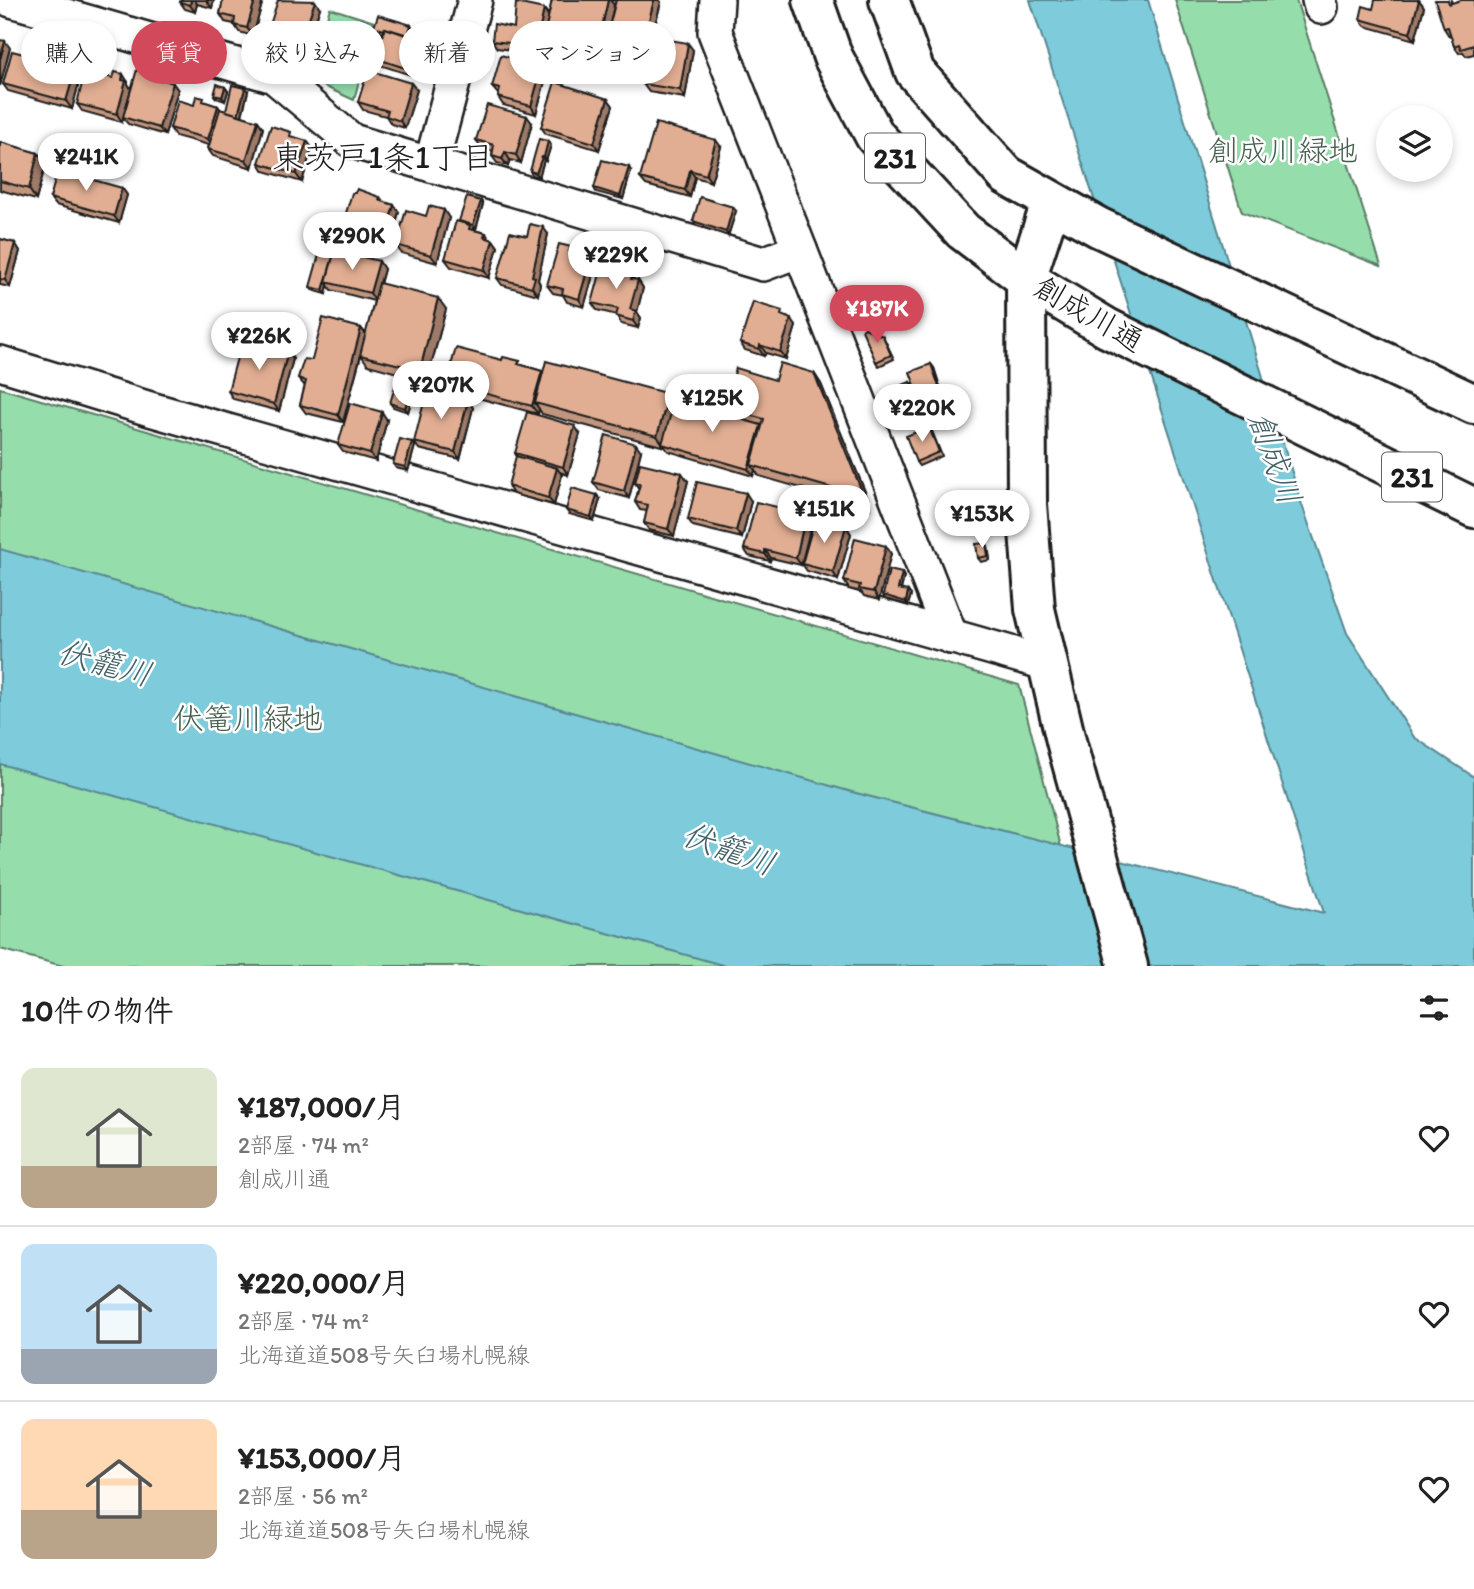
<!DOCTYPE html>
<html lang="ja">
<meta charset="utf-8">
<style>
:root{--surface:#fff;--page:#f6f6f6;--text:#222;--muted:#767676;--line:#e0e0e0;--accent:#d1495b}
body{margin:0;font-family:Itim,"Klee One",sans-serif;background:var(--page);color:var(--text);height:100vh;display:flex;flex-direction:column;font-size:26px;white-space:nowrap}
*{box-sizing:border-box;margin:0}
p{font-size:23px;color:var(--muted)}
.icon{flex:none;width:38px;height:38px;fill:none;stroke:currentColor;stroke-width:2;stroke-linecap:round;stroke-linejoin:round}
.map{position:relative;height:966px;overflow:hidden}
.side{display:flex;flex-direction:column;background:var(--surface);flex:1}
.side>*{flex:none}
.hud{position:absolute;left:21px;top:21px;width:700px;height:63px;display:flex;gap:14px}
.tools{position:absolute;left:1376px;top:105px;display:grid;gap:14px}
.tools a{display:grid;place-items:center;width:77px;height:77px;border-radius:50%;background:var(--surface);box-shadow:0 4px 10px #0003;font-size:35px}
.price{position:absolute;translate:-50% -60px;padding:0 16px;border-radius:24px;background:#fff;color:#222;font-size:23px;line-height:46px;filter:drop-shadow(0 2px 4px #0008)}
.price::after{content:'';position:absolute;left:50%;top:42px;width:21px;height:16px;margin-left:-10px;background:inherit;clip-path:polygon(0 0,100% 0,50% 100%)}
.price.selected{background:var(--accent);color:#fff}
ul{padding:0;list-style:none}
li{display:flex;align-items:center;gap:21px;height:175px;padding:0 21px}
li+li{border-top:2px solid var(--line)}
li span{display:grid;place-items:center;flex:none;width:196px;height:140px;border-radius:14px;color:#555}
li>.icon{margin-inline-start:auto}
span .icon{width:84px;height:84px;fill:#fffc;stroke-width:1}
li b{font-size:30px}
h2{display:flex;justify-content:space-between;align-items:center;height:84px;padding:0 21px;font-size:30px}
.tag{padding:0 24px;border-radius:32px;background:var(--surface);box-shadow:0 4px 10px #0003;font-size:24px;line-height:63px}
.tag.selected{background:var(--accent);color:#fff}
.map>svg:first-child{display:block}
</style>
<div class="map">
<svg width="1474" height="966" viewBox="0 0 1474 966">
<rect width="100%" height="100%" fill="#fff"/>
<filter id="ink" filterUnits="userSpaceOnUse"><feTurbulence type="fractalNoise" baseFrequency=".0143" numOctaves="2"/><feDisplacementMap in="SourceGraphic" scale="14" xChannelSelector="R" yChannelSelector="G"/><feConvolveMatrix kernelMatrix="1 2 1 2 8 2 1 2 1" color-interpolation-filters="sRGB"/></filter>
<g filter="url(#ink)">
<g fill="#96ddac" stroke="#597c64" stroke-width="2">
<polygon points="1175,0 1296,0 1381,266 1242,212"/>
<polygon points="330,8 374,22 354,100 308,79"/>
<polygon points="0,388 1019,685 1092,966 63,966 0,949"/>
</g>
<polygon fill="#7eccdb" stroke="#57868f" stroke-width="2" points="1030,0 1148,0 1302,505 1347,633 1414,737 1474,777 1474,966 726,966 0,764 0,549 852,792 1324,913"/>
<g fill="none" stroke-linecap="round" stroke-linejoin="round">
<g stroke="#1c1c1c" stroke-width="38">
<g id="street">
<polyline points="11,0 274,76 352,141 763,264 800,250"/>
<polyline points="717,0 715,32 951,637"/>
<polyline points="1319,0 1321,7"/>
<polyline points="431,165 475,0"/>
<polyline points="0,363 150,409 1049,664"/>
</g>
</g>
<g stroke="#1c1c1c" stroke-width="44">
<polyline id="secondary" points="1051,203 1026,279 1027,504 1035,609 1066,741 1128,966"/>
</g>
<g stroke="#1c1c1c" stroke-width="44">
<g id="highway">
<polyline points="813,0 833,57 875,136 963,231 1026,279 1107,328 1474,508"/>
<polyline points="889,0 915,72 1006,175 1098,227 1474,404"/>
</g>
</g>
<use href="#street" stroke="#fff" stroke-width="33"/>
<use href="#secondary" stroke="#fff" stroke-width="38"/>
<use href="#highway" stroke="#fff" stroke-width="38"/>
</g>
<g fill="#c2967e" stroke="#1c1c1c" stroke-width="2">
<polygon points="181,0 214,0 212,8 197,4 195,12 185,9 180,2"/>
<polygon points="223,0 263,0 253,36 239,32 234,24 225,22 220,14"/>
<polygon points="552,0 610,0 614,5 607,38 574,32 572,38 551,34 547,28 542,54 497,48 492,41 544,9 549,15"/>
<polygon points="611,0 659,0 661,2 652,37 693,50 685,98 649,92 643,84 651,40 643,38 647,44 640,70 611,62 606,55 613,27 610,23 616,1"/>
<polygon points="1419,0 1424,7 1415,40 1365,26 1360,19 1373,9"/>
<polygon points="1451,0 1452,3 1474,0 1474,54 1466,56 1463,52 1459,53 1454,46 1451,35 1449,36 1444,28"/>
<polygon points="320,8 308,43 296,39 293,47 281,44 276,36 277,33 275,32 270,25"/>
<polygon points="411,25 414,29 411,37 427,42 432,49 423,79 380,65 375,58 383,33 377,31 374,27"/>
<polygon points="557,49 578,49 577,57 559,53"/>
<polygon points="595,51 598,55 596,62 589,61 587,57"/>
<polygon points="47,60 65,62 64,64 76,67 81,75 72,109 8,91 3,84"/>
<polygon points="547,74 536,114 503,105 498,97 499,95 492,87"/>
<polygon points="156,77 178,90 165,135 128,124 123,118 122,122 82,111 77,104 128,82 128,84 131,89"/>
<polygon points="225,87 228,91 225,101 216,98 214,95"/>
<polygon points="417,90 405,128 391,124 386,116 363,110 358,102"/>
<polygon points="248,91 242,116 258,121 263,128 252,168 213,156 208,149 209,145 175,136 170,128 194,105 207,103 218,106 221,110 226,111"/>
<polygon points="608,99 613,106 599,150 546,134 541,127"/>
<polygon points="532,123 521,163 510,160 508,166 497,163 492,156 493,151 482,148 476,140"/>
<polygon points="294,137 307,141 312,148 302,182 264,171 259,163"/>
<polygon points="0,142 38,153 46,163 36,200 0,190"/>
<polygon points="551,145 546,161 544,160 539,177 532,175 530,171"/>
<polygon points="721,147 711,182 695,177 690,197 646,185 640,178"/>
<polygon points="631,171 623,199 596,192 594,188"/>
<polygon points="122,188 127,195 119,223 56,205 50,198"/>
<polygon points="380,197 384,202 399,212 390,243 349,231 343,223"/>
<polygon points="481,201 483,204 476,229 473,228 474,230 486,233 489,239 493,240 498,247 489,278 451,267 445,259 460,222"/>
<polygon points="736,211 728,236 696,225 693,221"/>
<polygon points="426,216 449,218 437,263 401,253 396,245"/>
<polygon points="548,234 538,280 540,284 538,295 502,285 497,278 527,236"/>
<polygon points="0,239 15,243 20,251 10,287 0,285"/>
<polygon points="342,245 340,251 384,269 380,284 446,309 427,381 368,365 361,355 343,422 306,413 300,405 305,386 298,378 312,360 361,328 366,334 374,301 331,290 328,285 326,294 312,290 310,287"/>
<polygon points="575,253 596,265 584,307 567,302 563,295 553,293 547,285"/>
<polygon points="620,272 632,276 635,280 638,280 643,288 637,312 641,318 638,328 621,324 617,315 597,310 592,303"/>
<polygon points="787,317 796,326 786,359 766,353 764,356 745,350 740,343"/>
<polygon points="298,328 291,354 289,353 293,359 279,411 233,399 228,391 243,355"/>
<polygon points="883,336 894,359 879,366 876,362"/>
<polygon points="931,364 934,368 943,396 922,403 920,399"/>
<polygon points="522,365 542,371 669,394 675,402 730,416 724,408 775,380 814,373 821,384 870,504 870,508 759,476 755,470 753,476 668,451 665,447 542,414 539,409 538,414 452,391 449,388 449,390 432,386 430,382"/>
<polygon points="413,382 416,386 408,412 393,407 390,403"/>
<polygon points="910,382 913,386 923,413 900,422 897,418"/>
<polygon points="468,400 473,408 460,459 419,449 414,442"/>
<polygon points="387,420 376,461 343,452 338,445"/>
<polygon points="929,427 932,431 942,456 919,466 916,462"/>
<polygon points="580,434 568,475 560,472 562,475 554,505 513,494 508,486 517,457 515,453"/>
<polygon points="415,446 408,471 396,468 393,464"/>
<polygon points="641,451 629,498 599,490 593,482"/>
<polygon points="688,481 674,536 649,530 644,523 647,511 640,510 635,502 639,489 635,483"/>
<polygon points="600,499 594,521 569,514 566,510"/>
<polygon points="751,501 742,538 693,526 688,519"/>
<polygon points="806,514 812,522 801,565 771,558 770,561 749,556 744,549"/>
<polygon points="846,526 851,534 838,580 807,571 802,564"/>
<polygon points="986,543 988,546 990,560 981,562 978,558"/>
<polygon points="886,546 891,554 879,600 864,596 861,592 849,589 844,581"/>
<polygon points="902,573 904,577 901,590 911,595 908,605 885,599 883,595"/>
</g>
<g fill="#9e7a67" stroke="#1c1c1c" stroke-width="2">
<polygon points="191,0 195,0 197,4 195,12 190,5"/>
<polygon points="206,0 214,0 212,8"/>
<polygon points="255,0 263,0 253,36 247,28"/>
<polygon points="608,0 610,0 614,5 607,38 601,31"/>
<polygon points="654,0 659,0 661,2 651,40 646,32"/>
<polygon points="1419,0 1424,7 1415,40 1410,33"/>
<polygon points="315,1 320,8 308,43 303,35"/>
<polygon points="544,9 549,17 542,54 536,46"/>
<polygon points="569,24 574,32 572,38 567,31"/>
<polygon points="411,25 414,29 410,40 408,37"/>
<polygon points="290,31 296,39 293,47 287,40"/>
<polygon points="642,36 647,44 640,70 635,62"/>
<polygon points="5,41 10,48 0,86 0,59"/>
<polygon points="427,42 432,49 423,79 417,72"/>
<polygon points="688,43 693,50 685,98 680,90"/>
<polygon points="576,45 578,49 577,57 574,53"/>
<polygon points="595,51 598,55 596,62 593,58"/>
<polygon points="60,55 65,62 63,70 57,62"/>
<polygon points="76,67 81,75 72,109 66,101"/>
<polygon points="542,67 547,74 536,114 531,106"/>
<polygon points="123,74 128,82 128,84 131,89 122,122 117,114"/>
<polygon points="173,83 178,90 165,135 159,128"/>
<polygon points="411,83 417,90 405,128 400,121"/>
<polygon points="225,87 228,91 225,101 222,97"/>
<polygon points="245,88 248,91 241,119 238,115"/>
<polygon points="608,99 613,106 599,150 594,143"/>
<polygon points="218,106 223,113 214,147 208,139"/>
<polygon points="527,116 532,123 521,163 516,155"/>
<polygon points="258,121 263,128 252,168 246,160"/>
<polygon points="716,140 721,147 711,182 706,175"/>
<polygon points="307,141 312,148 302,182 296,174"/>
<polygon points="548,141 551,145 546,161 544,157"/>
<polygon points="505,152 510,160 508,166 502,159"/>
<polygon points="38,153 46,163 36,200 29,189"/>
<polygon points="542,157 544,160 539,177 536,173"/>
<polygon points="629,167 631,171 623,199 620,196"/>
<polygon points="690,170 695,177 690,197 685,190"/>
<polygon points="122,188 127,195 119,223 114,216"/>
<polygon points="481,201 483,204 476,229 473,225"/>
<polygon points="394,205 399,212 390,243 385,236"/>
<polygon points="733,207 736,211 728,236 726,232"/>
<polygon points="444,210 449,218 437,263 431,255"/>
<polygon points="543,227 548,234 538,280 540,284 538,295 532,287 532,276"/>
<polygon points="493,240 498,247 489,278 484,270"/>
<polygon points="339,241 342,245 329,283 326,282 328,285 326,294 323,290"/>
<polygon points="15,243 20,251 10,287 5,280"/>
<polygon points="591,257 596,265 584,307 579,299"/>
<polygon points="379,261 384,269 375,301 370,293"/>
<polygon points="632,276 637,283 638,280 643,288 637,312 641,318 638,328 633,321 630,309"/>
<polygon points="438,298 446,309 427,381 420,370"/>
<polygon points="791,319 796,326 786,359 780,352"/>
<polygon points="295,324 298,328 291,354 289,350"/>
<polygon points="361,328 366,335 343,422 338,415"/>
<polygon points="760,345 766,353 764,356 759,349"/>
<polygon points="288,351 293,359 279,411 274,404"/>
<polygon points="931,364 934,368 943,396 941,392"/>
<polygon points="542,371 535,403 539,409 538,414 532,406"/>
<polygon points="814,373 821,384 870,504 870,508 862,497"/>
<polygon points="413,382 416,386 408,412 405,408"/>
<polygon points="910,382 913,386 923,413 920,409"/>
<polygon points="669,394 677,405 663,444 657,436"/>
<polygon points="468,400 473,408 460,459 455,452"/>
<polygon points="382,412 387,420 376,461 370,454"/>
<polygon points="761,425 766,432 751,465 755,470 753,476 748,469"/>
<polygon points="575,426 580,434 568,475 563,467"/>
<polygon points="412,442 415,446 408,471 405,467"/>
<polygon points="636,444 641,451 629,498 624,491"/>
<polygon points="557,468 562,475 554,505 548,498"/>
<polygon points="682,473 688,481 674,536 668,529"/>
<polygon points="746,493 751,501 742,538 736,531"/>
<polygon points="597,495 600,499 594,521 591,517"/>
<polygon points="806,514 812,522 801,565 796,558"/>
<polygon points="846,526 851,534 838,580 833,572"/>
<polygon points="986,543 988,546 990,560 988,556"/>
<polygon points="886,546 891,554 879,600 874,592"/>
<polygon points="765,550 771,558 770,561 765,554"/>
<polygon points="902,573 904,577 900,593 898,589"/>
<polygon points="908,591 911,595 908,605 906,602"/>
</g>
<g fill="#e1ae93" stroke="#1c1c1c" stroke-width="2">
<polygon points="181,0 191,0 190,5 180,2"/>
<polygon points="223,0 255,0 247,28 234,25 235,18 220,14"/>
<polygon points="278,0 315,1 303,35 290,31 287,40 276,36 279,28 270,25"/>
<polygon points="552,0 608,0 601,31 569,24 567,31 546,27"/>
<polygon points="616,0 654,0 646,32 635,30 634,34 642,36 635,62 606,55 614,24 610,23"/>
<polygon points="1375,0 1419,0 1410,33 1360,19 1363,6 1373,9"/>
<polygon points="1435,0 1448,0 1449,4 1461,0 1474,0 1474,45 1461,49 1459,44 1454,46 1448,27 1444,28"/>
<polygon points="516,3 544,9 536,46 492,41 494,24 514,28"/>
<polygon points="378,15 411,25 408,35 385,28 384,30 374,27"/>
<polygon points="385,28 427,42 417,72 375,58"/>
<polygon points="652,37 688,43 680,90 643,84"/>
<polygon points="0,40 5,41 0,59"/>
<polygon points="559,41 576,45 574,53 557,49"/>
<polygon points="589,49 595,51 593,58 587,57"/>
<polygon points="12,51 47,60 50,52 60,55 57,62 76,67 66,101 3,84"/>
<polygon points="501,55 542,67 531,106 498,97 500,89 492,87"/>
<polygon points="138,66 151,70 149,75 173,83 159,128 123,117"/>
<polygon points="368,70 411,83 400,121 386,116 388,111 358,102"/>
<polygon points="85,71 113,78 115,72 123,74 122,80 126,81 117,114 77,104"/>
<polygon points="555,82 608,99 594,143 541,127"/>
<polygon points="217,84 225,87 222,97 214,95"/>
<polygon points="232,85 245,88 238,115 226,111"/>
<polygon points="196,96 204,98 203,101 218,106 208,139 170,128 178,100 194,105"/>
<polygon points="487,105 527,116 516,155 505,152 502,159 492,156 494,145 476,140"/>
<polygon points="220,109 258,121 246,160 208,149"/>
<polygon points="656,123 716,140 706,175 690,170 685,190 640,178"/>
<polygon points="271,126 291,132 290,136 307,141 296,174 259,163"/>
<polygon points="539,139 548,141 544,157 542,157 536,173 530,171"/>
<polygon points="0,142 38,153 29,189 0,181"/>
<polygon points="602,160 629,167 620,196 594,188"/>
<polygon points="58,170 122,188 114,216 50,198"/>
<polygon points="357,189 380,197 379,200 394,205 385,236 343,223 352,193 355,193"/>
<polygon points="467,197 481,201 473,225 459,221"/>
<polygon points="700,197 733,207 726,232 693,221"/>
<polygon points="429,206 444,210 431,255 396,245 406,210 426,216"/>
<polygon points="456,221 470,225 469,229 486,233 484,237 493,240 484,270 445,259"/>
<polygon points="530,224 543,227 532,276 535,277 532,287 497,278 510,232 527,236"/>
<polygon points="324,237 339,241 336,250 335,250 323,290 310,287"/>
<polygon points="0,239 15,243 5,280 0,279"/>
<polygon points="559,244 571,247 569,251 591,257 579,299 562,294 563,289 547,285"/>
<polygon points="335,250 379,261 370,293 326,282"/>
<polygon points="603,263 617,267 616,271 632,276 631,279 638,280 630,309 636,311 633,321 616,316 618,309 592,303"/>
<polygon points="379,283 438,298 420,370 360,355"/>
<polygon points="753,302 782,311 781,315 791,319 780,352 760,345 759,349 740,343"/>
<polygon points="268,318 295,324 289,350 262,344"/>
<polygon points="323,318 361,328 338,415 300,405 306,381 298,378 304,359 312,360"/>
<polygon points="865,328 883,336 891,355 876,362 862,330"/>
<polygon points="247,340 288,351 274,404 228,391 238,354 243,355"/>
<polygon points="456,348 502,360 503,357 520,361 518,364 542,371 532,406 446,383"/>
<polygon points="546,361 669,394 657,436 535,403"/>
<polygon points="780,363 814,373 863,494 862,497 751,465 764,419 724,408 736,368 775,380"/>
<polygon points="931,364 941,392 920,399 910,372"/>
<polygon points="432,374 448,379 446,387 430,382"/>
<polygon points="398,377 413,382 405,408 390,403"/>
<polygon points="910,382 920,409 897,418 887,391"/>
<polygon points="427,390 468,400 455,452 414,442"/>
<polygon points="675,400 761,425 748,469 662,444"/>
<polygon points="350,403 382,412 370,454 338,445"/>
<polygon points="527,412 575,426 563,467 515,453"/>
<polygon points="929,427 939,452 916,462 906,436"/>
<polygon points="606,435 636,444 624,491 593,482"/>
<polygon points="400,439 412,442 405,467 393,464"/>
<polygon points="516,456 557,468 548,498 508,486"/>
<polygon points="640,463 682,473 668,529 644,523 648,505 635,502 640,484 635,483"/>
<polygon points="697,482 746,493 736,531 688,519"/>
<polygon points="572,488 597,495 591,517 566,510"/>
<polygon points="756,502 806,514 796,558 765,550 765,554 744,549"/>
<polygon points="815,518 846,526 833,572 802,564"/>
<polygon points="855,538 886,546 874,592 859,589 860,585 844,581"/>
<polygon points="986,543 988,556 978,558 976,544"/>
<polygon points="889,570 902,573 898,589 908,591 906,602 883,595"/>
</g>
</g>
<g text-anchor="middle" stroke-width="5" stroke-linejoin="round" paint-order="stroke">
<g fill="#fff" stroke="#606060" stroke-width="2">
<rect x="865" y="133.5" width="60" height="49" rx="5"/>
<rect x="1382" y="452.5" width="60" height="49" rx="5"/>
</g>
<g font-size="28" font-weight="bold" fill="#1c1c1c">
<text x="895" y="168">231</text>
<text x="1412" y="487">231</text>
</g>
<g font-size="30" fill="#47604e" stroke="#fff">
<text x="1283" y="161">創成川緑地</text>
<text x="248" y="729">伏篭川緑地</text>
</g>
<g font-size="30" fill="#1c1c1c" stroke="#fff">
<text transform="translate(1089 314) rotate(30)" y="10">創成川通</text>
</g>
<g font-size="32" fill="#1c1c1c" stroke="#fff">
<text x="383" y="168">東茨戸1条1丁目</text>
</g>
<g font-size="32" font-style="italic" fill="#436268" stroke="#fff">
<text transform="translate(1275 458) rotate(70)" y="11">創成川</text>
<text transform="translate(105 663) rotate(15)" y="11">伏籠川</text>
<text transform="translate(729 849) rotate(20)" y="11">伏籠川</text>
</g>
</g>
</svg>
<div class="tools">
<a><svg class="icon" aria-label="layers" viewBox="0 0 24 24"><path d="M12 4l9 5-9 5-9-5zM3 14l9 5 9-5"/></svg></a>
</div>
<b class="price" style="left:86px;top:193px">¥241K</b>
<b class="price" style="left:352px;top:272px">¥290K</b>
<b class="price" style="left:616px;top:291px">¥229K</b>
<b class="price selected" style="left:877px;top:345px">¥187K</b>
<b class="price" style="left:259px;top:372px">¥226K</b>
<b class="price" style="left:441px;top:421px">¥207K</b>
<b class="price" style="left:712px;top:434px">¥125K</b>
<b class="price" style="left:922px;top:444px">¥220K</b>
<b class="price" style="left:824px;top:545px">¥151K</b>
<b class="price" style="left:982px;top:550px">¥153K</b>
<div class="hud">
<a class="tag">購入</a>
<a class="tag selected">賃貸</a>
<a class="tag">絞り込み</a>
<a class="tag">新着</a>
<a class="tag">マンション</a>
</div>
</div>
<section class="side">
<h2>10件の物件<svg class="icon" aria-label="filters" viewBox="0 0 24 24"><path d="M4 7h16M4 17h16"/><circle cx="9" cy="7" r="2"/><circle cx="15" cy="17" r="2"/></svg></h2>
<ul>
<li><span style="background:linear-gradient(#dfe7d0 70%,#b9a48a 0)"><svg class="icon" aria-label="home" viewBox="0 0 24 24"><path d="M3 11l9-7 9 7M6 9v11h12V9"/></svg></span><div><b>¥187,000/月</b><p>2部屋 · 74 m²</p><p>創成川通</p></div><svg class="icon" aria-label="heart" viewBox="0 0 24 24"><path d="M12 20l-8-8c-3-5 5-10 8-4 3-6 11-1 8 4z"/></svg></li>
<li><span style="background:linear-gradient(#bfe0f5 75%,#9aa5b1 0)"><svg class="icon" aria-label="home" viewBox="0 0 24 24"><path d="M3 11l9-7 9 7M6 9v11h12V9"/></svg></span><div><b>¥220,000/月</b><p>2部屋 · 74 m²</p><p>北海道道508号矢臼場札幌線</p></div><svg class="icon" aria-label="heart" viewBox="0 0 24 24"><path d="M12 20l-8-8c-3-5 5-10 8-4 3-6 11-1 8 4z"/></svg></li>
<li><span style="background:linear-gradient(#ffd9b3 65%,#b9a48a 0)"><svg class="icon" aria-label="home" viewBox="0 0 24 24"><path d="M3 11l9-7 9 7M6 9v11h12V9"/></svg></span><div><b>¥153,000/月</b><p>2部屋 · 56 m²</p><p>北海道道508号矢臼場札幌線</p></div><svg class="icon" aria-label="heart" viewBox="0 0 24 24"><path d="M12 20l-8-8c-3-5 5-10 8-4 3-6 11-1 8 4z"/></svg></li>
</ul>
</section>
